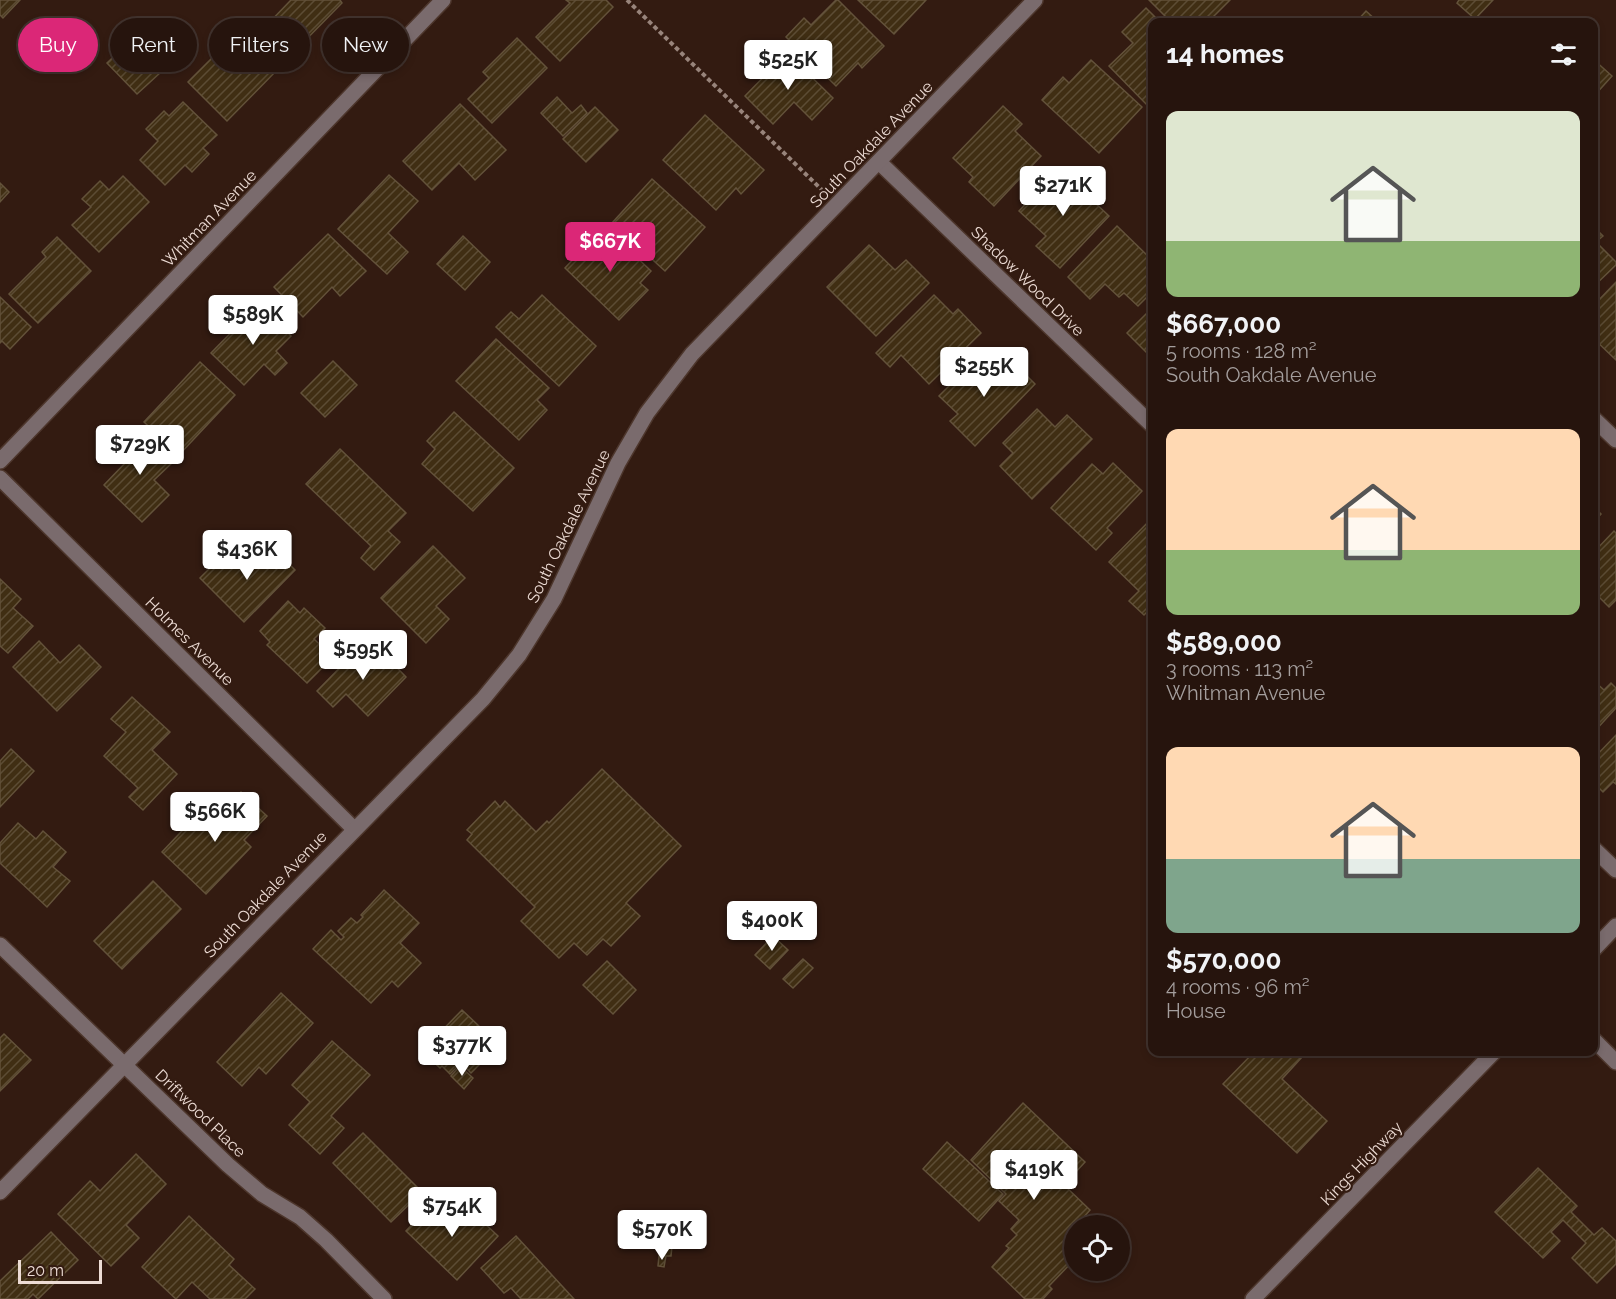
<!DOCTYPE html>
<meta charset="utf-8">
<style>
:root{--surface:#26140d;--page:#32211b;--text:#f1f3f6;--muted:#a49e9d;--line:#42332e;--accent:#db2777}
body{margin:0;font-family:Raleway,sans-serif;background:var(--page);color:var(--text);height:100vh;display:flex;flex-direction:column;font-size:22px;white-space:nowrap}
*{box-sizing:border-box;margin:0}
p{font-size:20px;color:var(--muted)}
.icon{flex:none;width:33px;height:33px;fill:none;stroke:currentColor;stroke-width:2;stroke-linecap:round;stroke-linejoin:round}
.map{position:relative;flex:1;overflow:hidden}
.sheet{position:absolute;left:1148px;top:18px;width:450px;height:1038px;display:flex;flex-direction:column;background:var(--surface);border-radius:12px;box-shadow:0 3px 9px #0003,0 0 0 2px var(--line)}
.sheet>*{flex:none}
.hud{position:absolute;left:18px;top:18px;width:570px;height:54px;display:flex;gap:12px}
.controls{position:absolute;left:1064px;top:1215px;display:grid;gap:12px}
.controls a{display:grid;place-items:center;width:66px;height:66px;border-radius:50%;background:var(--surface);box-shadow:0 3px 9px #0003,0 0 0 2px var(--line);font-size:30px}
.scale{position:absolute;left:18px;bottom:15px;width:84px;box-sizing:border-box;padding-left:6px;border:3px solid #eddcd5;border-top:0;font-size:16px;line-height:21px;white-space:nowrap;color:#eddcd5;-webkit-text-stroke:4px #331b11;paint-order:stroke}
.price{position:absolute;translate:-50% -51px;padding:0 14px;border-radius:6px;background:#fff;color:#222;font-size:20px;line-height:39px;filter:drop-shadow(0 2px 3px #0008)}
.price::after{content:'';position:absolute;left:50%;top:36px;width:18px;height:14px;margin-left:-9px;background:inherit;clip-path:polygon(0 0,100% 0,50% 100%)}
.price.on{background:var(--accent);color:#fff}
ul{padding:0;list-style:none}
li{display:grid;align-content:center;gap:12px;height:318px;padding:0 18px}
li span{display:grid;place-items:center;height:186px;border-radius:12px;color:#555}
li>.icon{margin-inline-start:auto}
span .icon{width:108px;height:108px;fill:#fffc;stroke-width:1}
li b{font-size:26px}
h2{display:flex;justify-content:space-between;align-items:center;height:72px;padding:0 18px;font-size:26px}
.chip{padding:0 21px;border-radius:27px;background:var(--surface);box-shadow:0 3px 9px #0003,0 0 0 2px var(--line);font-size:21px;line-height:54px}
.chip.on{background:var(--accent);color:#fff}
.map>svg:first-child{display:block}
</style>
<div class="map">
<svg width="1616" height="1299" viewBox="0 0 1616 1299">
<defs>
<pattern id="building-hatch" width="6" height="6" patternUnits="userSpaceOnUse" patternTransform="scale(1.5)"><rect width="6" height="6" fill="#402e13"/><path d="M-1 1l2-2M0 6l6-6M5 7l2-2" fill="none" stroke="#5c4c34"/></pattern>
</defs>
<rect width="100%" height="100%" fill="#331b11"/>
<g fill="url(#building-hatch)" stroke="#63523a" stroke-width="1.5">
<polygon points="0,0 20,0 3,18 0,15"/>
<polygon points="291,0 340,0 342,3 291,55 264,28"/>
<polygon points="566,0 606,0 613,7 560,61 536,37 570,3"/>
<polygon points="836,0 838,0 884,46 862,68 858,63 836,86 786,37 804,18 811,25"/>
<polygon points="858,0 926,0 894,34"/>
<polygon points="1149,0 1230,0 1214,16 1220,22 1171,22"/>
<polygon points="1459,0 1493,0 1475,19 1457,3"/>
<polygon points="1146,8 1160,22 1152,22 1152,102 1148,106 1109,66 1133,43 1122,32"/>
<polygon points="1366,11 1378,22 1356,22"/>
<polygon points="242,28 280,67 227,121 188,82"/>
<polygon points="517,38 547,68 492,123 468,99 489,78 483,72"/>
<polygon points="130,41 161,72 137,94 107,63"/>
<polygon points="787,53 833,98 812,120 794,102 773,124 745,96"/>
<polygon points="1593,59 1612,76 1593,97"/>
<polygon points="1091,60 1142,107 1099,153 1042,100 1063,77 1069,83"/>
<polygon points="557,97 572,113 581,105 587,113 563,136 541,113"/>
<polygon points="183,102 217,135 203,148 209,154 192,172 185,165 165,185 140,160 158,141 146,129 164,111 169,116"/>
<polygon points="460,104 506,150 475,180 459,163 432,190 403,161"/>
<polygon points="1003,106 1022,124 1015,131 1041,156 994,206 969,182 973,177 953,158"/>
<polygon points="595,107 618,130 586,162 563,139"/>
<polygon points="705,115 764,170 741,194 736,188 716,210 663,160"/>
<polygon points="1059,169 1109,216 1060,268 1036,246 1046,236 1019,211"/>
<polygon points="389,175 418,201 388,233 408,252 387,274 338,229"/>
<polygon points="123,176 149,202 99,252 72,225 91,207 82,199 100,181 109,190"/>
<polygon points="652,179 705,227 665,271 612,223"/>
<polygon points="0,183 9,192 0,202"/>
<polygon points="604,226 651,271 640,283 648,290 619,320 565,268"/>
<polygon points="1117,226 1152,260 1152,292 1138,306 1124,293 1119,297 1105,284 1090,299 1068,277"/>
<polygon points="1593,226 1603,236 1596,242 1616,262 1616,265 1593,287"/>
<polygon points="328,234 366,271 340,296 332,287 303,317 274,287"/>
<polygon points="463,236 490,262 465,290 437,264"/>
<polygon points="57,237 91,271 38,323 9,294 46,257 42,252"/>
<polygon points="869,245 895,270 906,260 929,283 876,336 827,287"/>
<polygon points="1616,282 1616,360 1593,338 1593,306"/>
<polygon points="542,295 596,346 559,386 496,327 511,312 519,319"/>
<polygon points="934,295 953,314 958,309 981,333 929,384 901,355 890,367 876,353"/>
<polygon points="0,297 31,327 10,349 2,341 0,343"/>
<polygon points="259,304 291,336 276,351 287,363 275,375 264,364 244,385 211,353"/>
<polygon points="1152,308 1152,356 1151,357 1127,333"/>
<polygon points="496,339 549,388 537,400 547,410 519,440 456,381"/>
<polygon points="978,357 997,376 1012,361 1035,384 975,446 950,421 958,414 939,396"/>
<polygon points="333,361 357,385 325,417 301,393"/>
<polygon points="200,362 235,395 179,455 144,422"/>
<polygon points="1037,409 1055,427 1067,415 1092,439 1032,499 1000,466 1013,453 1003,443"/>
<polygon points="454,412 514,468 473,511 422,464 435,449 427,441"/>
<polygon points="140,429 173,462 154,480 169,495 142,522 104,485 127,461 117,452"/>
<polygon points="340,449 406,513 388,531 400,542 374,570 361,558 371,546 306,484"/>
<polygon points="1113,463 1142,491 1107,528 1112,533 1096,550 1051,508 1092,464 1103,474"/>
<polygon points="1593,506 1601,514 1593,523"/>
<polygon points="1152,518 1152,607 1144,615 1129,601 1139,591 1109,562"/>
<polygon points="1614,531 1616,533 1616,600 1609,607 1593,591 1593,553"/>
<polygon points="271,546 295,570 244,622 200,578 225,553 245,572"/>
<polygon points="433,546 465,578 436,606 449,619 426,643 381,598"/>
<polygon points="0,579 21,599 13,608 33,626 8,653 0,646"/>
<polygon points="288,601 300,613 304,608 325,628 314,639 333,657 307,683 267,645 270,642 260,631"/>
<polygon points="39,641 60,663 79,645 101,667 57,711 13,667"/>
<polygon points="359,648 369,659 379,649 406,677 368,716 346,694 333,707 317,691"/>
<polygon points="1593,680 1604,690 1611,683 1616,688 1616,708 1593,733"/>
<polygon points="132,697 170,732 152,750 177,774 143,810 129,797 138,788 104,756 126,732 111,719"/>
<polygon points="1616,735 1616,784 1613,782 1603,792 1593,782 1593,759"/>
<polygon points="11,749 34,771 0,807 0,761"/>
<polygon points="602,769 681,846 626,903 640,916 611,946 603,939 587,955 574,943 559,958 521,921 535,907 467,840 472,834 467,830 495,801 500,807 505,801 536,832 547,821 549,823"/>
<polygon points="241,792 267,816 244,840 251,847 206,894 162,852 196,816 208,827"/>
<polygon points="18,823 36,839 43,831 66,852 53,867 70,881 47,907 0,863 0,843"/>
<polygon points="153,881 181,909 122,969 94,941"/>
<polygon points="384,890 419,923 400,943 421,963 398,987 392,981 371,1003 313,949 331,930 341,940 344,937 338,931 351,918 357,923 363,917 361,915"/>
<polygon points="773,936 788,950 770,969 755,955"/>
<polygon points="803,959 813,968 793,988 783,979"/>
<polygon points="607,961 636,990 613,1014 583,985"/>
<polygon points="281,993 313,1023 266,1074 259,1067 242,1086 217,1062"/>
<polygon points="462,1010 480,1027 478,1028 497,1047 471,1073 461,1063 450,1074 442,1066 440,1068 422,1051"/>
<polygon points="4,1034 31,1060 0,1091 0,1038"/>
<polygon points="332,1041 370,1075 331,1116 344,1128 320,1154 289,1125 310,1102 292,1085"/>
<polygon points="1254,1052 1257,1053 1258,1052 1299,1052 1303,1056 1282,1079 1327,1121 1297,1153 1223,1084"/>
<polygon points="460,1066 473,1078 464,1089 451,1076"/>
<polygon points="1023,1103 1085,1162 1064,1185 1090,1210 1076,1226 1074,1226 1074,1260 1049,1286 1052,1289 1043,1299 1025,1299 992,1267 1009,1248 1006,1246 1017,1235 1011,1229 1019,1220 999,1201 1006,1194 971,1160"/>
<polygon points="363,1133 422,1192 391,1222 333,1163"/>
<polygon points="947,1142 1003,1194 979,1221 923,1169"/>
<polygon points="136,1154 166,1184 126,1225 139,1238 111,1266 58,1214 90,1181 100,1191"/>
<polygon points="1538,1168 1577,1206 1571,1212 1594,1235 1602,1228 1616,1241 1616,1264 1597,1283 1572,1258 1586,1243 1563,1220 1551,1232 1560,1241 1543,1258 1495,1212"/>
<polygon points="431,1204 451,1222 466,1206 498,1236 457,1280 406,1231"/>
<polygon points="189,1216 234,1259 229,1265 255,1289 245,1299 210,1299 192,1282 176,1299 142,1267"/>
<polygon points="51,1232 78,1260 38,1299 33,1294 28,1299 0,1299 0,1281"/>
<polygon points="516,1236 574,1299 521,1299 511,1288 504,1293 481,1268"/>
<polygon points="666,1245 672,1246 671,1256 664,1256"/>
<polygon points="659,1256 666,1256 664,1267 658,1266"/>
</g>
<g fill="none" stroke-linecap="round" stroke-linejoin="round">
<g stroke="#4d362c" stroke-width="18">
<g id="minor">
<polyline points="879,162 1152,425"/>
<polyline points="1593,418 1616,440"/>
<polyline points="0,461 443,0"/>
<polyline points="0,478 354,829"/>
<polyline points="1593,848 1616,870"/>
<polyline points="0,945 228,1165 262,1194 300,1217 326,1240 384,1299"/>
<polyline points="1593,950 1616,926"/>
<polyline points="1593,1039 1616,1062"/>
<polyline points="0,1192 483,699 519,655 554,599 618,463 647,413 692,354 1035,0"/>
<polyline points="1253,1299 1494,1052"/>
</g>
</g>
<polyline stroke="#98847b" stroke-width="4" stroke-dasharray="4.5 3" stroke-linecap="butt" points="627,0 822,190"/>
<use href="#minor" stroke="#7a6b6d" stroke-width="15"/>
</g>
<g text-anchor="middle" stroke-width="4.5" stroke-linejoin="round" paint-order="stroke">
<g font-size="16" fill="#eddcd5" stroke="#331b11">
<text transform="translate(871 144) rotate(-46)" y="6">South Oakdale Avenue</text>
<text transform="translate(209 218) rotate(-46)" y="6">Whitman Avenue</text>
<text transform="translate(1028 281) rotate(44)" y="6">Shadow Wood Drive</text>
<text transform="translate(568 526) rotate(-64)" y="6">South Oakdale Avenue</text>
<text transform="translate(190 641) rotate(45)" y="6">Holmes Avenue</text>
<text transform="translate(265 894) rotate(-46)" y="6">South Oakdale Avenue</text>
<text transform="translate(201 1113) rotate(44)" y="6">Driftwood Place</text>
<text transform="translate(1361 1163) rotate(-46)" y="6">Kings Highway</text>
</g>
</g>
</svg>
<div class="controls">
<a><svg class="icon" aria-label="locate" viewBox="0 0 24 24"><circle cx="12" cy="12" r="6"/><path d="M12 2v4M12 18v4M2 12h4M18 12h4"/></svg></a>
</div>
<div class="scale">20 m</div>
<b class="price" style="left:788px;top:91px">$525K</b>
<b class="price" style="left:1063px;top:217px">$271K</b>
<b class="price on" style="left:610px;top:273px">$667K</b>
<b class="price" style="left:253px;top:346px">$589K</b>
<b class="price" style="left:984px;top:398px">$255K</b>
<b class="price" style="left:140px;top:476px">$729K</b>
<b class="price" style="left:247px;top:581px">$436K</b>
<b class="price" style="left:363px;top:681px">$595K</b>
<b class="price" style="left:215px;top:843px">$566K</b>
<b class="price" style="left:772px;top:952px">$400K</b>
<b class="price" style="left:462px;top:1077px">$377K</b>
<b class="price" style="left:1034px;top:1201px">$419K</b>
<b class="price" style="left:452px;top:1238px">$754K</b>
<b class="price" style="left:662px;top:1261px">$570K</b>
<div class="hud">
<a class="chip on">Buy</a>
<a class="chip">Rent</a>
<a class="chip">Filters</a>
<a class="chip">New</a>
</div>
<section class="sheet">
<h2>14 homes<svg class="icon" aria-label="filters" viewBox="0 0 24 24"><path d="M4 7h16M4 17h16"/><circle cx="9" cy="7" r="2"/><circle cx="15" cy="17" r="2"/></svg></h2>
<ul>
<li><span style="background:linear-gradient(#dfe7d0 70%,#8fb573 0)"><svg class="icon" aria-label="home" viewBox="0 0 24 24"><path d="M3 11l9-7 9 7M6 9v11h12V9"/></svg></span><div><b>$667,000</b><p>5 rooms · 128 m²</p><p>South Oakdale Avenue</p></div></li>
<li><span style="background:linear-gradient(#ffd9b3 65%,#8fb573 0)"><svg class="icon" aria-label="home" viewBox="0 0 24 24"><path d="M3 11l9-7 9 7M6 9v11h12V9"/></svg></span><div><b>$589,000</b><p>3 rooms · 113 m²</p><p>Whitman Avenue</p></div></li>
<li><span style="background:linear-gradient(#ffd9b3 60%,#7fa58c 0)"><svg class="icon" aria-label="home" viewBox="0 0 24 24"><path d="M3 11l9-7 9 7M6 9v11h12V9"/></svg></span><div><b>$570,000</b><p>4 rooms · 96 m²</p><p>House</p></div></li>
</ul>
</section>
</div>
